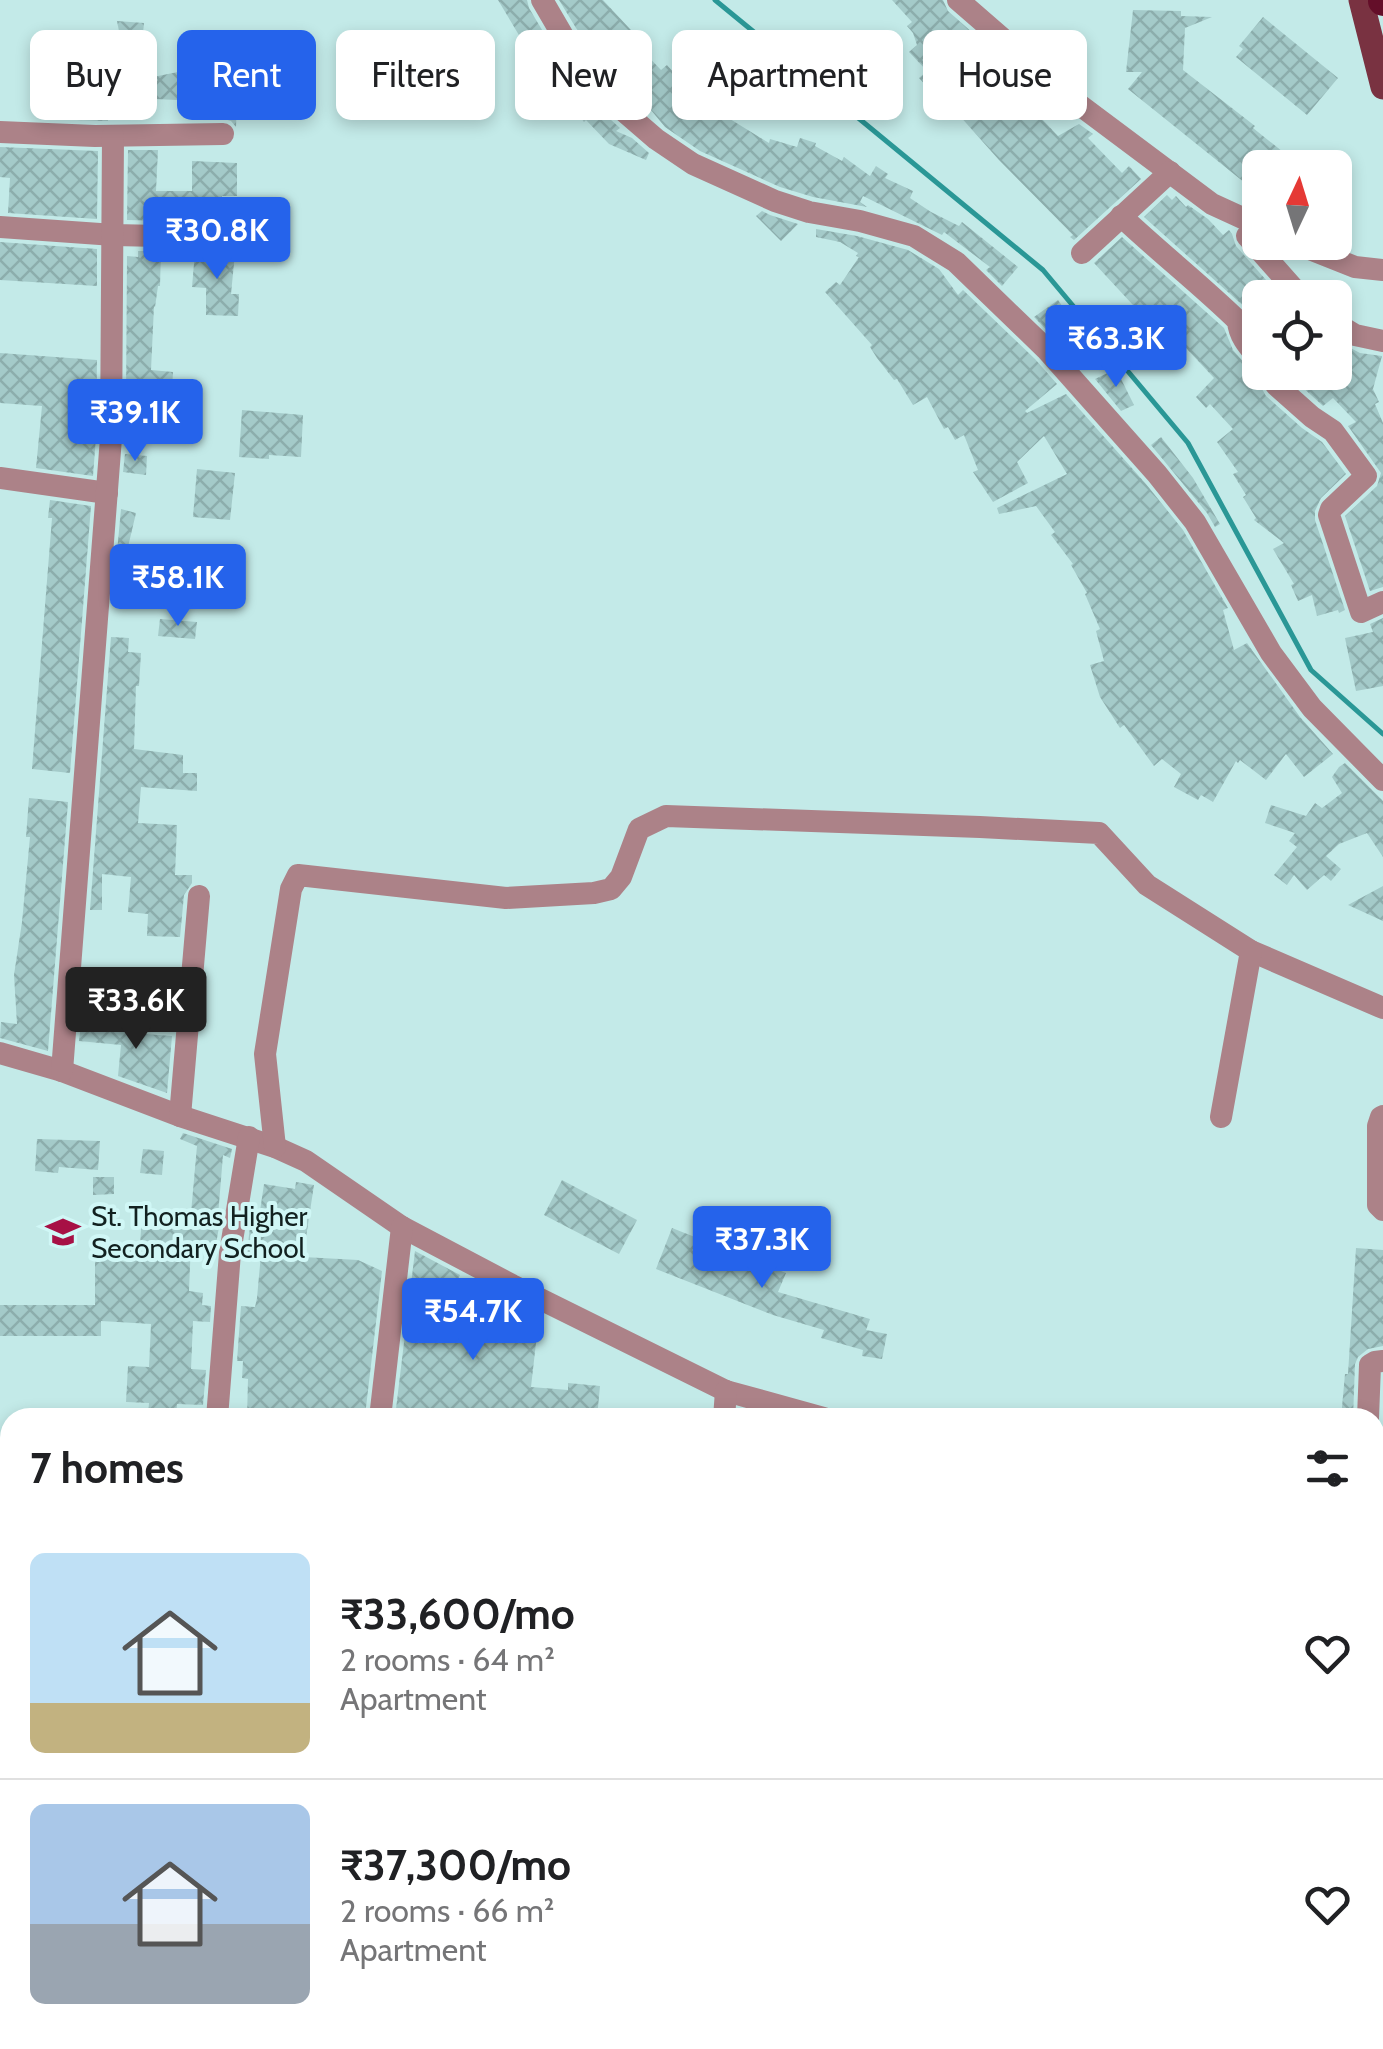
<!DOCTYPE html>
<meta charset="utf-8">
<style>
:root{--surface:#fff;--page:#f2f2f2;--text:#202124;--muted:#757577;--line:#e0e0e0;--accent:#2563eb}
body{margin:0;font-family:Cabin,sans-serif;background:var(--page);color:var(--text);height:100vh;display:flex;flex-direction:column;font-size:38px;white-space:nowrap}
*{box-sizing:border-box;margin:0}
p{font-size:32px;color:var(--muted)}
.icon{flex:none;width:55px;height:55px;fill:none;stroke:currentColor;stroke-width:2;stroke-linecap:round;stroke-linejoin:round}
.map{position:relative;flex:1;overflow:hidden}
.drawer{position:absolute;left:0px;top:1408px;width:1385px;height:642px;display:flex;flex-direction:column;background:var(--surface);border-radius:30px 30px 0 0;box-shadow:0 5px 15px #0003}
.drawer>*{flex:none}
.banner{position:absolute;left:30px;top:30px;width:1325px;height:90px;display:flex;gap:20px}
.needle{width:65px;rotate:4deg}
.buttons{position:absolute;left:1242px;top:150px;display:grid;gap:20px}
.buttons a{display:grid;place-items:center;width:110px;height:110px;border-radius:15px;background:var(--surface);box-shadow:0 5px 15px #0003;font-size:50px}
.price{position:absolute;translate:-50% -85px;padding:0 22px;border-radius:10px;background:var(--accent);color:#fff;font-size:32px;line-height:65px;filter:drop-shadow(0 2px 5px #0008)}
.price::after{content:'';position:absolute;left:50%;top:60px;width:30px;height:22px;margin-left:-15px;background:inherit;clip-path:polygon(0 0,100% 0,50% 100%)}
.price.selected{background:#222;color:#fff}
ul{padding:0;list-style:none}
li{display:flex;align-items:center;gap:30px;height:250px;padding:0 30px}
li+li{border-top:2px solid var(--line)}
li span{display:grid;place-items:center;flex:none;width:280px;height:200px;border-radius:15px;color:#555}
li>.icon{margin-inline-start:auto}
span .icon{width:120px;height:120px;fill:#fffc;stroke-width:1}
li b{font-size:42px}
h2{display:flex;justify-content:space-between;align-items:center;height:120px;padding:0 30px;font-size:42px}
.pill{padding:0 35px;border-radius:15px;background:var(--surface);box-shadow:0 5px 15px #0003;font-size:35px;line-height:90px}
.pill.selected{background:var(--accent);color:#fff}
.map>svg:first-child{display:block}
</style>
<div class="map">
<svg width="1383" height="2049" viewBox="0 0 1383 2049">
<defs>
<pattern id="building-cross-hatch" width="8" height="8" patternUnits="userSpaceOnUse" patternTransform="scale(2.5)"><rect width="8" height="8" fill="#a4cac9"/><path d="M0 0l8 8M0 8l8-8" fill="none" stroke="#8cadac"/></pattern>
</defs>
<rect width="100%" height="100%" fill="#c3eae8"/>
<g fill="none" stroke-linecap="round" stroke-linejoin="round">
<polyline stroke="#2a9796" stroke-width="5" points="715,0 1043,270 1188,443 1311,670 1383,734"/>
</g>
<g fill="url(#building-cross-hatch)">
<polygon points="498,0 527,0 529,8 551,45 600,110 620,128 616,131 632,138 649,153 646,160 609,144 586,120 584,122 575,109 566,114"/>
<polygon points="559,0 603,0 643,43 639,47 661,70 667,65 682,82 689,74 710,93 706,97 730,119 769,143 770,139 797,147 800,138 816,143 815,146 842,161 844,157 870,176 876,166 888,174 885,178 913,191 910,198 931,212 959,226 962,222 1018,267 1002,286 986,270 990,267 944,232 942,235 863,196 860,202 867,207 813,197 780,187 700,151 665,127 646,104 642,107 623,91 576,28"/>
<polygon points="892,0 943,0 948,11 974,34 971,37 1000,68 1007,62 1035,90 1037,88 1056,104 1041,118 1058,136 1079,124 1093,134 1088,138 1122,173 1129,166 1141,179 1074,240 1070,237 1073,235 999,160 950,105 947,108 919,78 927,71 909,52 917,45 913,33 907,26 912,22"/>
<polygon points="1133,10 1181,11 1181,16 1212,17 1185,28 1183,70 1255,126 1253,128 1303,168 1260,168 1260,195 1128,89 1142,72 1126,72"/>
<polygon points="1263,17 1338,78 1307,115 1236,57 1243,49 1239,46"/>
<polygon points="117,21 144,23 141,53 123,52"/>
<polygon points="178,72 177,100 155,99 133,104 128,82"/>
<polygon points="46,82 109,84 108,121 45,119"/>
<polygon points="194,97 237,98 236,127 231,121 224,119 193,119"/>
<polygon points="0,147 98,151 97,219 8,213 10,178 0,177"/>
<polygon points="128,150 158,150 156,191 192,191 192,161 237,163 237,196 222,196 222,209 212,209 212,222 127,220"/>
<polygon points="1167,195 1172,200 1176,196 1186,207 1188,205 1208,219 1223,235 1229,230 1232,234 1236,246 1282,298 1260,298 1260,336 1248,310 1144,217"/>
<polygon points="762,211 770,215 798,224 781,241 756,216"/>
<polygon points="816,229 857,236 908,250 939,269 958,295 963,290 1035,359 1057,384 1025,411 1027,413 1066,394 1146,484 1183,530 1228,608 1223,610 1234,650 1247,643 1300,717 1333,754 1304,777 1286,754 1266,780 1240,760 1238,763 1236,761 1213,802 1201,795 1198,800 1174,787 1181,774 1162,759 1154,766 1124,725 1120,728 1100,697 1090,665 1104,661 1096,631 1100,629 1085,594 1087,593 1071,565 1073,564 1051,535 1055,532 1036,506 999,514 997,508 1067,474 1044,436 1017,462 1028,483 993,502 973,472 978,470 964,435 955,440 948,427 944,429 927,397 913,405 897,379 894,380 877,358 870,347 872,345 825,292 836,282 840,285 859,257 856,256 858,253 840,242 816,237"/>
<polygon points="1122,237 1224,328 1233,350 1253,373 1266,396 1302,428 1322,442 1346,474 1321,498 1315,511 1315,520 1345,610 1339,613 1338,610 1317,616 1312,595 1298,601 1291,585 1294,584 1273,549 1284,543 1254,520 1256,518 1243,497 1246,495 1233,474 1238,472 1217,442 1233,429 1210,404 1206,408 1196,397 1214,378 1186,348 1168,366 1156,355 1164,346 1142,321 1145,318 1094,263"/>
<polygon points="0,242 97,249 97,286 0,280"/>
<polygon points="138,251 161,251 160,286 158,286 155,307 154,306 151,370 173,372 171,408 126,405 127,256 138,257"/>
<polygon points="195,252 235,253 231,294 239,294 238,316 206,315 206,288 192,287"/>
<polygon points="1058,300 1077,327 1073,329 1093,352 1079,364 1034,317"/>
<polygon points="1335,340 1360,353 1382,356 1373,389 1379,402 1375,404 1383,423 1383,587 1370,591 1345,516 1377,486 1381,473 1348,426 1356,422 1333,398 1323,406 1286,372 1335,372"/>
<polygon points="0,353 97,360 96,437 93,476 36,468 42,406 0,403"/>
<polygon points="1116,369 1134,405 1121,411 1095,379"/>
<polygon points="242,410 303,415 301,457 269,455 269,459 239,457"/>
<polygon points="1161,437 1193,478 1220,524 1215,527 1207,513 1151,445"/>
<polygon points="125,454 147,456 146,475 123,472"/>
<polygon points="197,469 235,473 230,520 193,517"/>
<polygon points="50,500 91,506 70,773 32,769 52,518 48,518"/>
<polygon points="121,509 136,513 128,547 131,547 131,563 116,563"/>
<polygon points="1383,618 1383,686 1356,691 1345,638 1373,632 1370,624"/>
<polygon points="160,619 197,622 195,639 158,636"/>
<polygon points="111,637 129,638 128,652 141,653 139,686 136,686 134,749 183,755 183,773 197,773 197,791 141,787 138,823 177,825 175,875 192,875 192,883 184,895 180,937 147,936 148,914 128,912 131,877 102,874 102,910 90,910"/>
<polygon points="1345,763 1383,801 1383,857 1367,833 1339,844 1326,856 1341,869 1331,881 1324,875 1307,890 1294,875 1287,885 1274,875 1297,847 1289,841 1295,833 1265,823 1271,805 1306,816 1315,803 1322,808 1342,793 1332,777 1339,767"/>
<polygon points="29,798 68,802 48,1051 0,1038 1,1022 17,1024 14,975 22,922 30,837 26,837"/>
<polygon points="1383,886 1383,921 1348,905"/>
<polygon points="123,1020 146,1021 145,1034 172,1036 167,1093 118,1076 121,1045 79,1041 81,1024 123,1028"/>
<polygon points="183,1133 232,1149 230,1158 223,1155 218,1216 221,1216 216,1244 191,1242 189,1291 203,1293 202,1305 211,1306 210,1322 193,1321 191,1369 206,1370 203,1405 177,1404 176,1418 148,1418 149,1403 126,1402 128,1366 149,1367 151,1324 101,1321 101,1336 0,1336 0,1305 95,1305 95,1245 115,1245 115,1261 129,1262 131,1245 140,1245 142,1214 183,1217 183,1212 191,1213 197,1146 180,1139"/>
<polygon points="37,1139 100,1141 98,1170 59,1167 58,1173 35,1171"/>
<polygon points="143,1149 164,1151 162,1175 140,1173"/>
<polygon points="93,1177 114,1177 114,1194 93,1195"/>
<polygon points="562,1180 637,1220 619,1254 544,1215"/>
<polygon points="296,1182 314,1185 303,1257 358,1260 382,1271 365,1416 247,1418 248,1379 242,1378 243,1361 237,1361 241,1306 255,1307 257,1298 261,1254 247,1253 252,1209 260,1211 264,1184 295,1189"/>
<polygon points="672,1228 786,1273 778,1292 870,1319 866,1330 887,1334 882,1359 862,1356 863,1350 821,1338 824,1330 773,1315 656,1269"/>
<polygon points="1356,1248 1383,1250 1383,1346 1368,1349 1358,1357 1355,1364 1353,1418 1341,1418 1345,1374 1348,1374"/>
<polygon points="415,1251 460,1275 453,1289 450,1323 537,1334 531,1387 568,1390 568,1383 600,1386 597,1418 481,1418 437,1412 437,1418 416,1418 416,1410 396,1409"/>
</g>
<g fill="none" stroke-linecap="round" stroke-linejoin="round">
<g stroke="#ac8288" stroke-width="22">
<polyline points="542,0 563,36 612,101 656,139 693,164 775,201 809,212 860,221 914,236 956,262 1046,349 1157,474 1195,522 1271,653 1312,708 1383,780"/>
<polyline points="958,0 1077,103 1212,204 1260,226"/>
<polyline points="0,132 95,136 223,134"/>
<path d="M1121,216c38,36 79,68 117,105 1,16 12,27 22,39"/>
<polyline points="1259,225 1247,236 1302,298"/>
<polyline points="0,227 114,235 251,238"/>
<polyline points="1292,242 1355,267 1383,270"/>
<polyline points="1082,253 1170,172"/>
<polyline points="1335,323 1355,335 1383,341"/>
<polyline points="1268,372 1276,385 1312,417 1333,431 1366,476 1331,509 1329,515 1361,612 1383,602"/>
<polyline points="0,478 107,493"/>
<polyline points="1251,951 1383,1008"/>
<polyline points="0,1053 62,1071 180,1116 275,1147 306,1161 402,1227 512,1285 726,1391 824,1418"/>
<polyline points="62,1071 111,438 113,136"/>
<polyline points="180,1116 199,896"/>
<polyline points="1383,1116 1381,1117 1378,1126 1378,1205 1383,1210"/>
<polyline points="275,1147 265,1054 291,889 298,875 506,898 594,893 611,889 621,877 639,829 666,816 980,827 1099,833 1147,885 1251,951 1221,1117"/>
<polyline points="217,1418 230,1253 249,1137"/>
<polyline points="380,1418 402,1227"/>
<polyline points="724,1418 726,1391"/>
<polyline points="1368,1418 1370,1365 1375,1362 1383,1361"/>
<polyline points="1375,1457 1383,1458"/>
<polyline points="1375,1604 1383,1607"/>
<polyline points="0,1611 10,1611"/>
<polyline points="0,1747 10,1746"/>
<polyline points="1375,1763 1383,1764"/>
<polyline points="0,1909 10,1909"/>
<polyline points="1375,1916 1383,1917"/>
<polyline points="0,2040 10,2039"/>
<polyline points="128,2040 130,2049"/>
<polyline points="449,2040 449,2049"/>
<polyline points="1337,2040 1383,2041"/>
<polyline points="80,2049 81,2040"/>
</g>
<polyline stroke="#793241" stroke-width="25" points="1361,0 1383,87"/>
<polyline stroke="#640e29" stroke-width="30" points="1383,0 1383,1"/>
</g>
<defs>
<g id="school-bare" transform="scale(2.7)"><path d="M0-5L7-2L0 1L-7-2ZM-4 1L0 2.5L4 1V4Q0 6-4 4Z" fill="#a71045" stroke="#d0f7f6" stroke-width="2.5" paint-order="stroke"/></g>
</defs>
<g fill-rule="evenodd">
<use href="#school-bare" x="63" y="1232"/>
</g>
<g text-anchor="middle" stroke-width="8" stroke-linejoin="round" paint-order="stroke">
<g font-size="28" fill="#122120" stroke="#d0f7f6" text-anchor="start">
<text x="91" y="1226">St. Thomas Higher<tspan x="91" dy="32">Secondary School</tspan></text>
</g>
</g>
</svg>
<div class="buttons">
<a><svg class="needle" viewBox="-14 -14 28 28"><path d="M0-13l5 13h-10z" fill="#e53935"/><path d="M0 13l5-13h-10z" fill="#757577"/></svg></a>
<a><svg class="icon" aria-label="locate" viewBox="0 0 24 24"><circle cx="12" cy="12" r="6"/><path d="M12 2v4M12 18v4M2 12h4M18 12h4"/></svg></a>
</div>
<b class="price" style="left:217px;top:282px">₹30.8K</b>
<b class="price" style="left:1116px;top:390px">₹63.3K</b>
<b class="price" style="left:135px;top:464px">₹39.1K</b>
<b class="price" style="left:178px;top:629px">₹58.1K</b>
<b class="price selected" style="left:136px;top:1052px">₹33.6K</b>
<b class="price" style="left:762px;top:1291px">₹37.3K</b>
<b class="price" style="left:473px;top:1363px">₹54.7K</b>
<div class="banner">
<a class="pill">Buy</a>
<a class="pill selected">Rent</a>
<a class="pill">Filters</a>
<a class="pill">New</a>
<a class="pill">Apartment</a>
<a class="pill">House</a>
</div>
<section class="drawer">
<h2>7 homes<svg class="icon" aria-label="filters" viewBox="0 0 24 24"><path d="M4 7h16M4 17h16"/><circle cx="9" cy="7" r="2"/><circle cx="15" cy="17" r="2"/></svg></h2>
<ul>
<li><span style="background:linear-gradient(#bfe0f5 75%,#c2b280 0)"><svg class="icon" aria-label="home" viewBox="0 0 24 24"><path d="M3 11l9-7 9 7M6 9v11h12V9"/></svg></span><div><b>₹33,600/mo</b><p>2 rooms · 64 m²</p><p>Apartment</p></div><svg class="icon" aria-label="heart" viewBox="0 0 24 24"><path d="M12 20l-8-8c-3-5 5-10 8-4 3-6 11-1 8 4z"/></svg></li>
<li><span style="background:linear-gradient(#a9c7e8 60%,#9aa5b1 0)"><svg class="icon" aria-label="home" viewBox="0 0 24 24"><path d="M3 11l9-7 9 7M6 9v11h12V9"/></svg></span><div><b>₹37,300/mo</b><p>2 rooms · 66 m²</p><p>Apartment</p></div><svg class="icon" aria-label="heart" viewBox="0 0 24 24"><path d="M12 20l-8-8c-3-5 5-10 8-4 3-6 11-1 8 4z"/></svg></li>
</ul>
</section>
</div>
